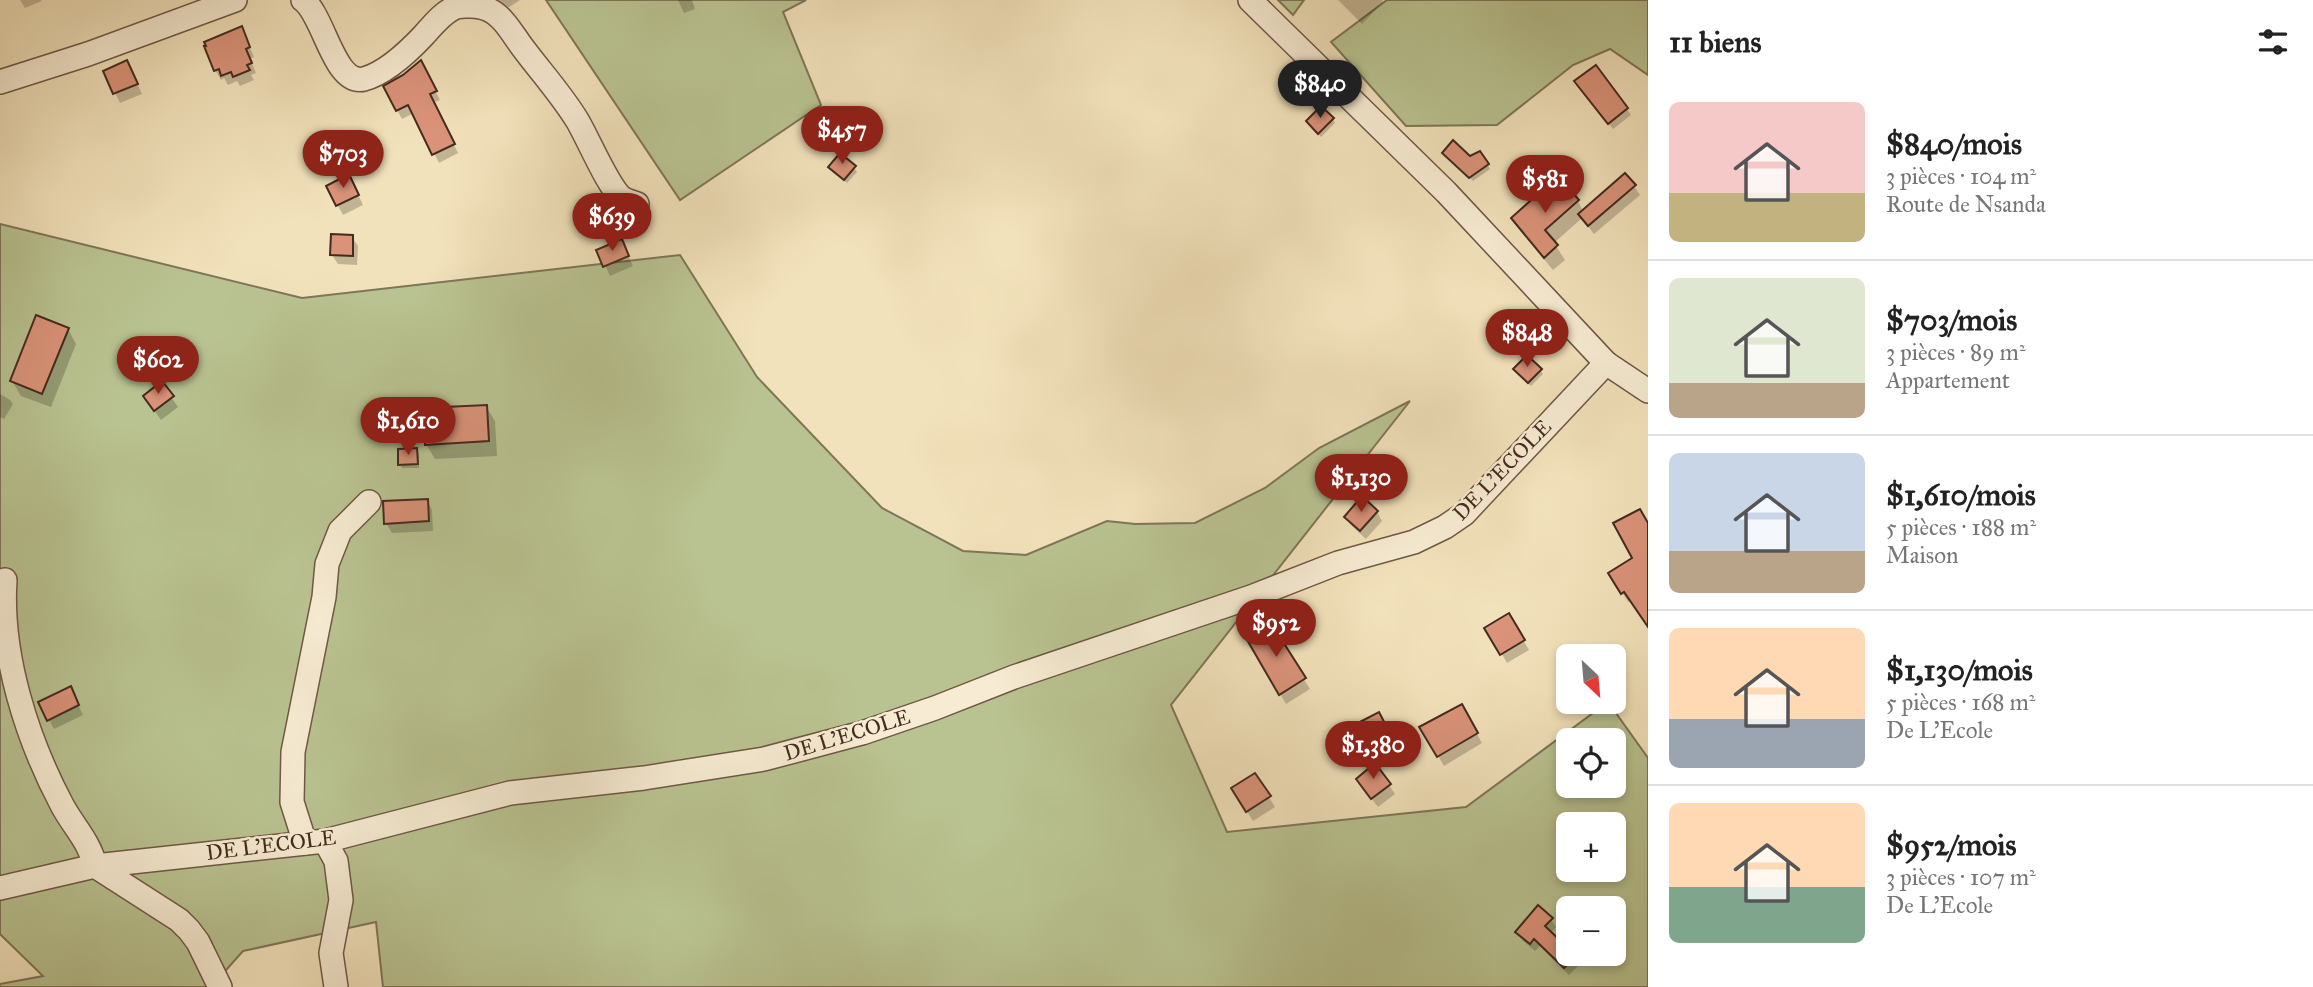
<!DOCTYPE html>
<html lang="fr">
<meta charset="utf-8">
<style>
:root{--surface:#fff;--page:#f6f6f6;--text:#222;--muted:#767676;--line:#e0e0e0;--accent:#8f2418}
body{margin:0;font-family:"IM FELL Great Primer",serif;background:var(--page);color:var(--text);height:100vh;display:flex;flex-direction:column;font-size:26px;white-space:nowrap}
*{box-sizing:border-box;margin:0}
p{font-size:23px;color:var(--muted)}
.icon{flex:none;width:38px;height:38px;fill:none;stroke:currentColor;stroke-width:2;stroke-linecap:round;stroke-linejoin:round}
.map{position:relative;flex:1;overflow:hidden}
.sheet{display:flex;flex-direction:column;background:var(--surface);width:665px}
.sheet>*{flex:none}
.needle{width:46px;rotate:154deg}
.buttons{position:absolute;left:1556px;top:644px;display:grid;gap:14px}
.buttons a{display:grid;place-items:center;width:70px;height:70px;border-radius:10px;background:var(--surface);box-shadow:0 4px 10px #0003;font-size:35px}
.price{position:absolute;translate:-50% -60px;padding:0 16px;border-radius:24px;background:var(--accent);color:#fff;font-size:23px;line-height:46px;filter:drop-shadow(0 2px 4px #0008)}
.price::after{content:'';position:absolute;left:50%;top:42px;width:21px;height:16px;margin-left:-10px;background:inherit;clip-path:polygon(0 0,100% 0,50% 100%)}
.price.current{background:#222;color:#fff}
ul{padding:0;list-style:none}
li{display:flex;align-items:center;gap:21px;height:175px;padding:0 21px}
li+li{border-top:2px solid var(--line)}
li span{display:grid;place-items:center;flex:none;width:196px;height:140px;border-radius:10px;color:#555}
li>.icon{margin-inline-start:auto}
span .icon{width:84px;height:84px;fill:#fffc;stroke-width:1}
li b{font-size:30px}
h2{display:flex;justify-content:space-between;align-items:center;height:84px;padding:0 21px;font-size:30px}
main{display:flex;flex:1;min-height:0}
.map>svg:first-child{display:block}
</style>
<main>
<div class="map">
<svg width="1648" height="987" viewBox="0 0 1648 987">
<rect width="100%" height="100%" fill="#f2e2bb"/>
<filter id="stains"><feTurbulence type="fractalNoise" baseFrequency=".00286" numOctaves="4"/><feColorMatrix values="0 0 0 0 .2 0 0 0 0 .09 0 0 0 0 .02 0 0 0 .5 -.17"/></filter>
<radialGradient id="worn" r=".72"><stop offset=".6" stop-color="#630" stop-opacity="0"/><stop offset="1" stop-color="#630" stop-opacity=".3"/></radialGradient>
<g fill="#b9c391" stroke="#7f7658" stroke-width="2" fill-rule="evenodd">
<polygon points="546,0 806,0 783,12 821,105 680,200"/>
<polygon points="1278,0 1304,0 1293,15"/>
<polygon points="1387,0 1648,0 1648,75 1610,49 1573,65 1497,125 1406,126 1331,42"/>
<path d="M0,224l302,74 378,-43 77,122 125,131 81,43 63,4 81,-34 28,3 60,-1 70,-35 54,-40 91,-47 -239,304 56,127 239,-25 142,-105 40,56v229h-1265l-7,-65 -133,29 -32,36h-211v-3l43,-8 -43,-42zM1568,740h46v46h-46zM1568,824h46v46h-46zM1568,908h46v46h-46z"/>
</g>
<g fill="#0003">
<polygon points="20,0 41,0 42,1 25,8"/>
<polygon points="497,0 520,0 506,9 501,6"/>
<polygon points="678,0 692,0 695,9 684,13"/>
<polygon points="1382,0 1383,2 1362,24 1338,0"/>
<polygon points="246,38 254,57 250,59 256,73 251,75 254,80 240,86 237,81 228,85 224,78 221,80 215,70"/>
<polygon points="425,71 440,100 433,103 458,153 439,163 414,113 402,119 397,110"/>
<polygon points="105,72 132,72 142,94 120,103"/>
<polygon points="1580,88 1627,109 1631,115 1613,129"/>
<polygon points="1333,119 1335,123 1321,137 1308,122"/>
<polygon points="1444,153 1470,158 1479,153 1490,169 1473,181"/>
<polygon points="830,167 854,168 857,172 847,183"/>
<polygon points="1557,179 1578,201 1583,211 1634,186 1640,195 1594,234 1582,218 1554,243 1565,260 1553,270 1521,232 1513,218"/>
<polygon points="354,186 363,205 343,215 328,187"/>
<polygon points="352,237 358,246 357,265 338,264 332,255"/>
<polygon points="599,251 626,251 633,266 610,276"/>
<polygon points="68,329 76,344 51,407 21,396 12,381"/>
<polygon points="1515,369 1540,370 1543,374 1531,386"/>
<polygon points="162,384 178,407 161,420 145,397"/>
<polygon points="0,394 10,400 13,404 4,419 0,417"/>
<polygon points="486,407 495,421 497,456 435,459 426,444"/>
<polygon points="416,450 419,454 419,468 402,468 400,464"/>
<polygon points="427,500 432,510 433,531 392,533 386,523"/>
<polygon points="1377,512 1382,521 1366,539 1352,526 1346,517"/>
<polygon points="1616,583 1644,592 1628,602"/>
<polygon points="1509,616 1529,650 1507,663 1487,628"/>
<polygon points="1270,626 1310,689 1286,704 1248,639"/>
<polygon points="75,698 83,715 54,729 49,720"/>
<polygon points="1461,706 1482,743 1444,766 1422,728"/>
<polygon points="1378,714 1396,747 1373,759 1355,727"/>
<polygon points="1255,775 1275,807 1253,821 1233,789"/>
<polygon points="1389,785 1395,794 1378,807 1363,788"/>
<polygon points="1551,919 1556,927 1550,934 1568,951 1568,954 1575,957 1579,965 1569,975 1540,946 1535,951 1522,940 1517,932"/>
</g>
<g fill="#da9379" stroke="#452a1f" stroke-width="2">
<polygon points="242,26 250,47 246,49 252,63 247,65 250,70 233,77 231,72 221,76 219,69 214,71 204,46 206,46 204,42"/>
<polygon points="127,60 138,84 113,94 103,71"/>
<polygon points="421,60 437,91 430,94 455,144 432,155 408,105 396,111 383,86 403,75"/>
<polygon points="1596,65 1628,108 1608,124 1574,81"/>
<polygon points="1321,106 1334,118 1318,134 1306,121"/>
<polygon points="1453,140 1470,156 1480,151 1489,164 1469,178 1442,153"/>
<polygon points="840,153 856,166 844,180 828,167"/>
<polygon points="1625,173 1636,185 1588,226 1578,214"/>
<polygon points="349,174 359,195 336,206 326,186"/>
<polygon points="1558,176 1579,200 1545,230 1558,245 1544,258 1511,218"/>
<polygon points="331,234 353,235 353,256 330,255"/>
<polygon points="622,239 629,256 603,267 596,250"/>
<polygon points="36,315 69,328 42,394 10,381"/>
<polygon points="1527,355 1542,369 1528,383 1513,369"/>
<polygon points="162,381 174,396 154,411 143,396"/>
<polygon points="487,405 489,441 425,445 423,408"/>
<polygon points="417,448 418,464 398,465 398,449"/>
<polygon points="1362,496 1378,511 1360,531 1344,517"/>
<polygon points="428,499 429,521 384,524 383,501"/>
<polygon points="1640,509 1648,523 1648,627 1624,592 1621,594 1608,573 1632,558 1613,523"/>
<polygon points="1509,613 1525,640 1500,655 1484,628"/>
<polygon points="1271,623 1306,678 1279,695 1246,638"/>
<polygon points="71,686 79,705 47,721 38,702"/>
<polygon points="1462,704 1478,733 1437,757 1419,727"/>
<polygon points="1379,712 1392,737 1366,751 1352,726"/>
<polygon points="1375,763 1391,784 1371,799 1356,779"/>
<polygon points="1255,773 1271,796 1246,812 1231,788"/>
<polygon points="1538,905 1553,918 1545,926 1568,948 1568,954 1576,956 1564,968 1534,939 1530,944 1515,932"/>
</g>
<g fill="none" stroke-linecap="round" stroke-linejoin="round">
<g stroke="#705846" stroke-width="26">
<g id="minor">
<path d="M303,0c21,15 31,86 61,79 22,-6 45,-28 60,-44 9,-10 19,-23 32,-28 8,-2 23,-1 31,2 16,6 26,26 36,39 18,24 38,46 54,72 11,18 31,67 45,78 4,3 11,4 15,6"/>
<polyline points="1250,0 1446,192 1606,363 1648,391"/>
<polyline points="0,82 88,54 235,0"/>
<path d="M5,580c-5,75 22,159 57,225 11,21 28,37 33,61l84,54 10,10 9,12 22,45"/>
<polyline points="325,841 336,861 341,900 331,953 336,987"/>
<polyline points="305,843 292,802 293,752 324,597 327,564 340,531 369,502"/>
<polyline points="0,888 95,866 325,841 510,793 644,778 764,759 862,733 935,708 1014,677 1251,597 1338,563 1414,542 1445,527 1464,514 1606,363"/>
</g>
</g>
<use href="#minor" stroke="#f7ecd3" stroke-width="23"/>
</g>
<g text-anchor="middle" stroke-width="5" stroke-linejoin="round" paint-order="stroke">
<g font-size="21" fill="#452a1f" stroke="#f7ecd3">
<text transform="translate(1502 470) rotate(-46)" y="7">DE L'ECOLE</text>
<text transform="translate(847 735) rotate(-17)" y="7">DE L'ECOLE</text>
<text transform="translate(271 845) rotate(-7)" y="7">DE L'ECOLE</text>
</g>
</g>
<rect width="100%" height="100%" filter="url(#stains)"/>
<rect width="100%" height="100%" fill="url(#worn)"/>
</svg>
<div class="buttons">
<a><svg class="needle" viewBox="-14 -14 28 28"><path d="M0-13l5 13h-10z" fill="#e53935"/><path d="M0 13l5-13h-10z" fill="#767676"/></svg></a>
<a><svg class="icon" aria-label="locate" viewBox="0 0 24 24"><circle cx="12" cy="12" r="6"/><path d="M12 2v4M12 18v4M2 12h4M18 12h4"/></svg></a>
<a>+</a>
<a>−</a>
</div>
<b class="price current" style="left:1320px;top:120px">$840</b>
<b class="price" style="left:842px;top:166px">$457</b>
<b class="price" style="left:343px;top:190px">$703</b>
<b class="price" style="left:1545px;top:215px">$581</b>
<b class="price" style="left:612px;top:253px">$639</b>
<b class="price" style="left:1527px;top:369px">$848</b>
<b class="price" style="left:158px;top:396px">$602</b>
<b class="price" style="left:408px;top:457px">$1,610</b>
<b class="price" style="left:1361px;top:514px">$1,130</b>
<b class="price" style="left:1276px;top:659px">$952</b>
<b class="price" style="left:1373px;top:781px">$1,380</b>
</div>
<section class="sheet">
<h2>11 biens<svg class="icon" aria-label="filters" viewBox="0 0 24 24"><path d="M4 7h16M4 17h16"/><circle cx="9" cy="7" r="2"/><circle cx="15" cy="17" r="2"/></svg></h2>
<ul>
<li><span style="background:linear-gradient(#f6c9c9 65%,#c2b280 0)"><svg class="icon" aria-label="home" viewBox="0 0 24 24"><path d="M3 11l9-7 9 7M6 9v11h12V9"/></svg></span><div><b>$840/mois</b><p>3 pièces · 104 m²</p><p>Route de Nsanda</p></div></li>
<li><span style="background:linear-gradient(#dfe7d0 75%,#b9a48a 0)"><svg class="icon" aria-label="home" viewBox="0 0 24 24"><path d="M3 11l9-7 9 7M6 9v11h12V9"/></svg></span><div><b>$703/mois</b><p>3 pièces · 89 m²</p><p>Appartement</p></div></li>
<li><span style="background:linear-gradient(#c9d6e8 70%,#b9a48a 0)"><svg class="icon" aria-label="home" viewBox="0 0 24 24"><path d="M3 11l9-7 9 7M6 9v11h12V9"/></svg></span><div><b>$1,610/mois</b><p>5 pièces · 188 m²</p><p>Maison</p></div></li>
<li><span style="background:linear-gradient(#ffd9b3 65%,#9aa5b1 0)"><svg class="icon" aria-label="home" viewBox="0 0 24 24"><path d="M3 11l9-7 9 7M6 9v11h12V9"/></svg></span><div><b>$1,130/mois</b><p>5 pièces · 168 m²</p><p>De L'Ecole</p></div></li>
<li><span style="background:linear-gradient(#ffd9b3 60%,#7fa58c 0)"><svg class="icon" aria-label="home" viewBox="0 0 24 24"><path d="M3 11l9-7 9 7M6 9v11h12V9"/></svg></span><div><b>$952/mois</b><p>3 pièces · 107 m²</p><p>De L'Ecole</p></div></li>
</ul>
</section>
</main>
